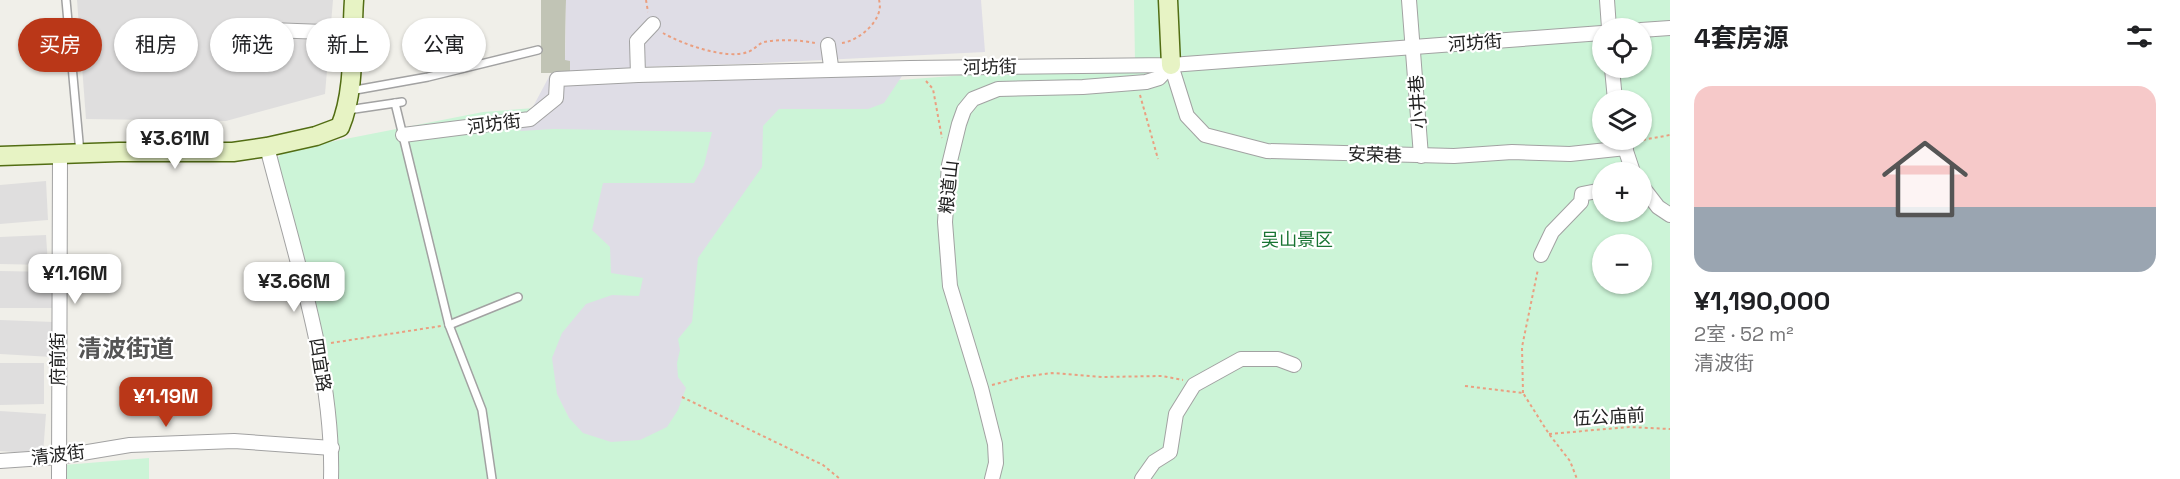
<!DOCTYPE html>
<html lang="zh">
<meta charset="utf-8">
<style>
:root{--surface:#fff;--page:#f6f6f6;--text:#202124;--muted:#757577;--accent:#ba3718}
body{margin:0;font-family:"Space Grotesk","Noto Sans SC",sans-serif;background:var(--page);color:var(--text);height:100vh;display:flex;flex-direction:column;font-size:22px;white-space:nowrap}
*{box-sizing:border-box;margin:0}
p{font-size:20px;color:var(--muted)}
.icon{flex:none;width:33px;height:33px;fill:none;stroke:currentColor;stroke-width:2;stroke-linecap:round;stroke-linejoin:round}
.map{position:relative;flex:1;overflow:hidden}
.panel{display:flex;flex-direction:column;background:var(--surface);width:510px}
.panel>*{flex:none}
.hud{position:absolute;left:18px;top:18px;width:570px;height:54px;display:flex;gap:12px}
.fabs{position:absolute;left:1592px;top:18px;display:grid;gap:12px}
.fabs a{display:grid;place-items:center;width:60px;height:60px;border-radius:50%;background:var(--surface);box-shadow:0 2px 4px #0004;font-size:30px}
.price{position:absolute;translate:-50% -51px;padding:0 14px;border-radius:12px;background:#fff;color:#222;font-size:20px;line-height:39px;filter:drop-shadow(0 2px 3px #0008)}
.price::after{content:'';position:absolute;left:50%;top:36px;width:18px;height:14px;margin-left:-9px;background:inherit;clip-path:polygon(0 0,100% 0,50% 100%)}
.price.on{background:var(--accent);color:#fff}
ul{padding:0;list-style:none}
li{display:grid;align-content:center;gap:12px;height:318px;padding:0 24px}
li span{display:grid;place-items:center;height:186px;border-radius:18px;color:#555}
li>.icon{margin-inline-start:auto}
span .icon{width:108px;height:108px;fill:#fffc;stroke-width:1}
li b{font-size:26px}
h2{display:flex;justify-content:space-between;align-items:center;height:72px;padding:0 24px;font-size:26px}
.chip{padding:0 21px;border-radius:27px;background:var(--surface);box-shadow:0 2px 4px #0004;font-size:21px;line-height:54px}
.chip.on{background:var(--accent);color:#fff}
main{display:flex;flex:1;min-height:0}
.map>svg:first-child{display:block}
</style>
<main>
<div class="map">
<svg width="1670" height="479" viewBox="0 0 1670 479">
<rect width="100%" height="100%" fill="#f0efe9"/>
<g fill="#dfdede">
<polygon points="77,0 333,0 325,94 226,121 86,119"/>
<polygon points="46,181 48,220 0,224 0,185"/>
<polygon points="46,235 48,265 0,264 0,237"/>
<polygon points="0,271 53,272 52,308 0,308"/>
<polygon points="0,320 54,322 52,357 0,354"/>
<polygon points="0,363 44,363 44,404 0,405"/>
<polygon points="0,411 46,414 43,454 0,451"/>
</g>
<polygon fill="#c1c4b5" points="541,0 566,0 565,59 570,60 570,73 541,73"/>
<g fill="#ccf4d7" fill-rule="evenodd">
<path d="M1134,0h536v479h-1340l-1,-88 -59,-225 14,-15 199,-39 652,-50zM1602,28h39v40h-39zM1602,100h39v40h-39zM1602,172h39v40h-39zM1602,244h39v40h-39z"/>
<polygon points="149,458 149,479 64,479 64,465"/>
</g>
<polygon fill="#dfdde6" points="566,0 981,0 985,52 743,64 638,67 583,72 910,64 884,103 868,109 779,109 763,126 762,167 698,258 692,322 678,339 680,350 677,363 678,377 686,388 678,410 667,427 640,440 611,442 583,433 569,418 557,394 552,358 562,333 586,304 612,295 639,296 643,278 611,273 610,247 592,230 603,183 694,183 704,165 712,132 554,129 520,131 551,73 570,72 570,61 565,60"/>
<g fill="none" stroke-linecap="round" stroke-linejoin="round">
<g stroke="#a2a2a2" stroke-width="10">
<g id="lane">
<polyline points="66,0 80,153"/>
<polyline points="350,91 428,77 538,50"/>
<polyline points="395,103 449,325 482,410 492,479"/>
<polyline points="348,110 402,102"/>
<polyline points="449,325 518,297"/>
</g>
</g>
<g stroke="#a2a2a2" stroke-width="16">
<g id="street">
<polyline points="1409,0 1421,156"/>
<polyline points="1607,0 1609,28"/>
<polyline points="270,30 351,33"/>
<polyline points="1641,30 1670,28"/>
<polyline points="828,45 831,66"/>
<polyline points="1171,65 1187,116 1205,135 1267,151 1454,156 1512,152 1570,154 1626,148"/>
<polyline points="1612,68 1615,100"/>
<polyline points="638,75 637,41 653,24"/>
<polyline points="403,135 530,119 556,98 557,79 638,75 910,68 1171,65 1602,33"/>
<polyline points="1623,142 1633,172"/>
<path d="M267,147c27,106 67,223 64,332"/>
<polyline points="1641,185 1658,207 1670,215"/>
<polyline points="1541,255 1552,232 1581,202 1582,194 1602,190"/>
<polyline points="0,461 58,457 130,445 234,441 332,448"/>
<polyline points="59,479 60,154"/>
<polyline points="992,479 996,463 995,444 981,388 950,286 945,222 949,165 959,124 964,110 973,99 998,89 1083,87 1146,82 1159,78 1171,65"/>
<polyline points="1142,479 1154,462 1170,452 1176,414 1194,385 1241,359 1278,359 1294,365"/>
</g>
</g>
<g stroke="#526d13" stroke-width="21">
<g id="secondary">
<polyline points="1168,0 1171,65"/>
<path d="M0,156l119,-4h114l34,-5 49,-11 24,-9c16,-38 11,-86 14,-127"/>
</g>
</g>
<g stroke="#ea9f80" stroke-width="2" stroke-dasharray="3 3" stroke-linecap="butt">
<polyline points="646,0 648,12"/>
<path d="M663,33c19,11 63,27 85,19 6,-2 10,-8 16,-10 16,-3 36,-2 51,1"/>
<path d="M842,43c17,-2 43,-24 37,-43"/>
<polyline points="926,81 933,89 942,138"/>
<polyline points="1140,95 1158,159"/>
<polyline points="1637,141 1670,135"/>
<polyline points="331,343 441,326"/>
<polyline points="992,385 1022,377 1052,373 1103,377 1162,376 1183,380"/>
<polyline points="1465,386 1523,393 1549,434 1570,461 1577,479"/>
<polyline points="1523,393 1522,347 1538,269"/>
<polyline points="682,397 823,465 840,479"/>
<polyline points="1549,434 1629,427 1670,429"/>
</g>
<use href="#lane" stroke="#fff" stroke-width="7"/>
<use href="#street" stroke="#fff" stroke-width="14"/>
<use href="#secondary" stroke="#e7f3c4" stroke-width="18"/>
</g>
<g text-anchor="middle" stroke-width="4.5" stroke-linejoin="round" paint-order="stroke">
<g font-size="18" fill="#212121" stroke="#fff">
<text transform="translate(1475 43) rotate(-4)" y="6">河坊街</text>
<text transform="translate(990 67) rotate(-1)" y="6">河坊街</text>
<text transform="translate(1418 102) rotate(-94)" y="6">小井巷</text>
<text transform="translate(494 124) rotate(-7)" y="6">河坊街</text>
<text transform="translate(1375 155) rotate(2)" y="6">安荣巷</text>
<text transform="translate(949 187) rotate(-84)" y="6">粮道山</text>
<text transform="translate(58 359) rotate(-90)" y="6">府前街</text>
<text transform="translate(320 365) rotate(81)" y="6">四宜路</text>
<text transform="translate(1609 417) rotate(-3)" y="6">伍公庙前</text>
<text transform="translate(58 455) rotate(-7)" y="6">清波街</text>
</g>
<g font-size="18" fill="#197433" stroke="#fff">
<text x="1297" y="246">吴山景区</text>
</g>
<g font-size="24" font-weight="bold" fill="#545454" stroke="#fff">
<text x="126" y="357">清波街道</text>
</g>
</g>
</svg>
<div class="fabs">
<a><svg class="icon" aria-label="locate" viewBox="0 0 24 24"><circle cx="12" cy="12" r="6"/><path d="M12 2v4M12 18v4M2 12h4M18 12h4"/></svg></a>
<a><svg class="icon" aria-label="layers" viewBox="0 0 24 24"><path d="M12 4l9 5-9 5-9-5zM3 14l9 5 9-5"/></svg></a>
<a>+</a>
<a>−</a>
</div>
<b class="price" style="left:175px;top:170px">¥3.61M</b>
<b class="price" style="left:75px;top:305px">¥1.16M</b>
<b class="price" style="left:294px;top:313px">¥3.66M</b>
<b class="price on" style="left:166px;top:428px">¥1.19M</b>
<div class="hud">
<a class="chip on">买房</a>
<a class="chip">租房</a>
<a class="chip">筛选</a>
<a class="chip">新上</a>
<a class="chip">公寓</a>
</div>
</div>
<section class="panel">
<h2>4套房源<svg class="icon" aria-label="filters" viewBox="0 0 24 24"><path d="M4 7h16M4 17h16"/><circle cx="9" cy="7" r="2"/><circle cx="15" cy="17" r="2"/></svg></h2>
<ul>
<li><span style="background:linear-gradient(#f6c9c9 65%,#9aa5b1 0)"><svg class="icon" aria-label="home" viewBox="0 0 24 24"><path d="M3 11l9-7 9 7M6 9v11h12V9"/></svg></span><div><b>¥1,190,000</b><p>2室 · 52 m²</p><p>清波街</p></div></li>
</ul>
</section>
</main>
